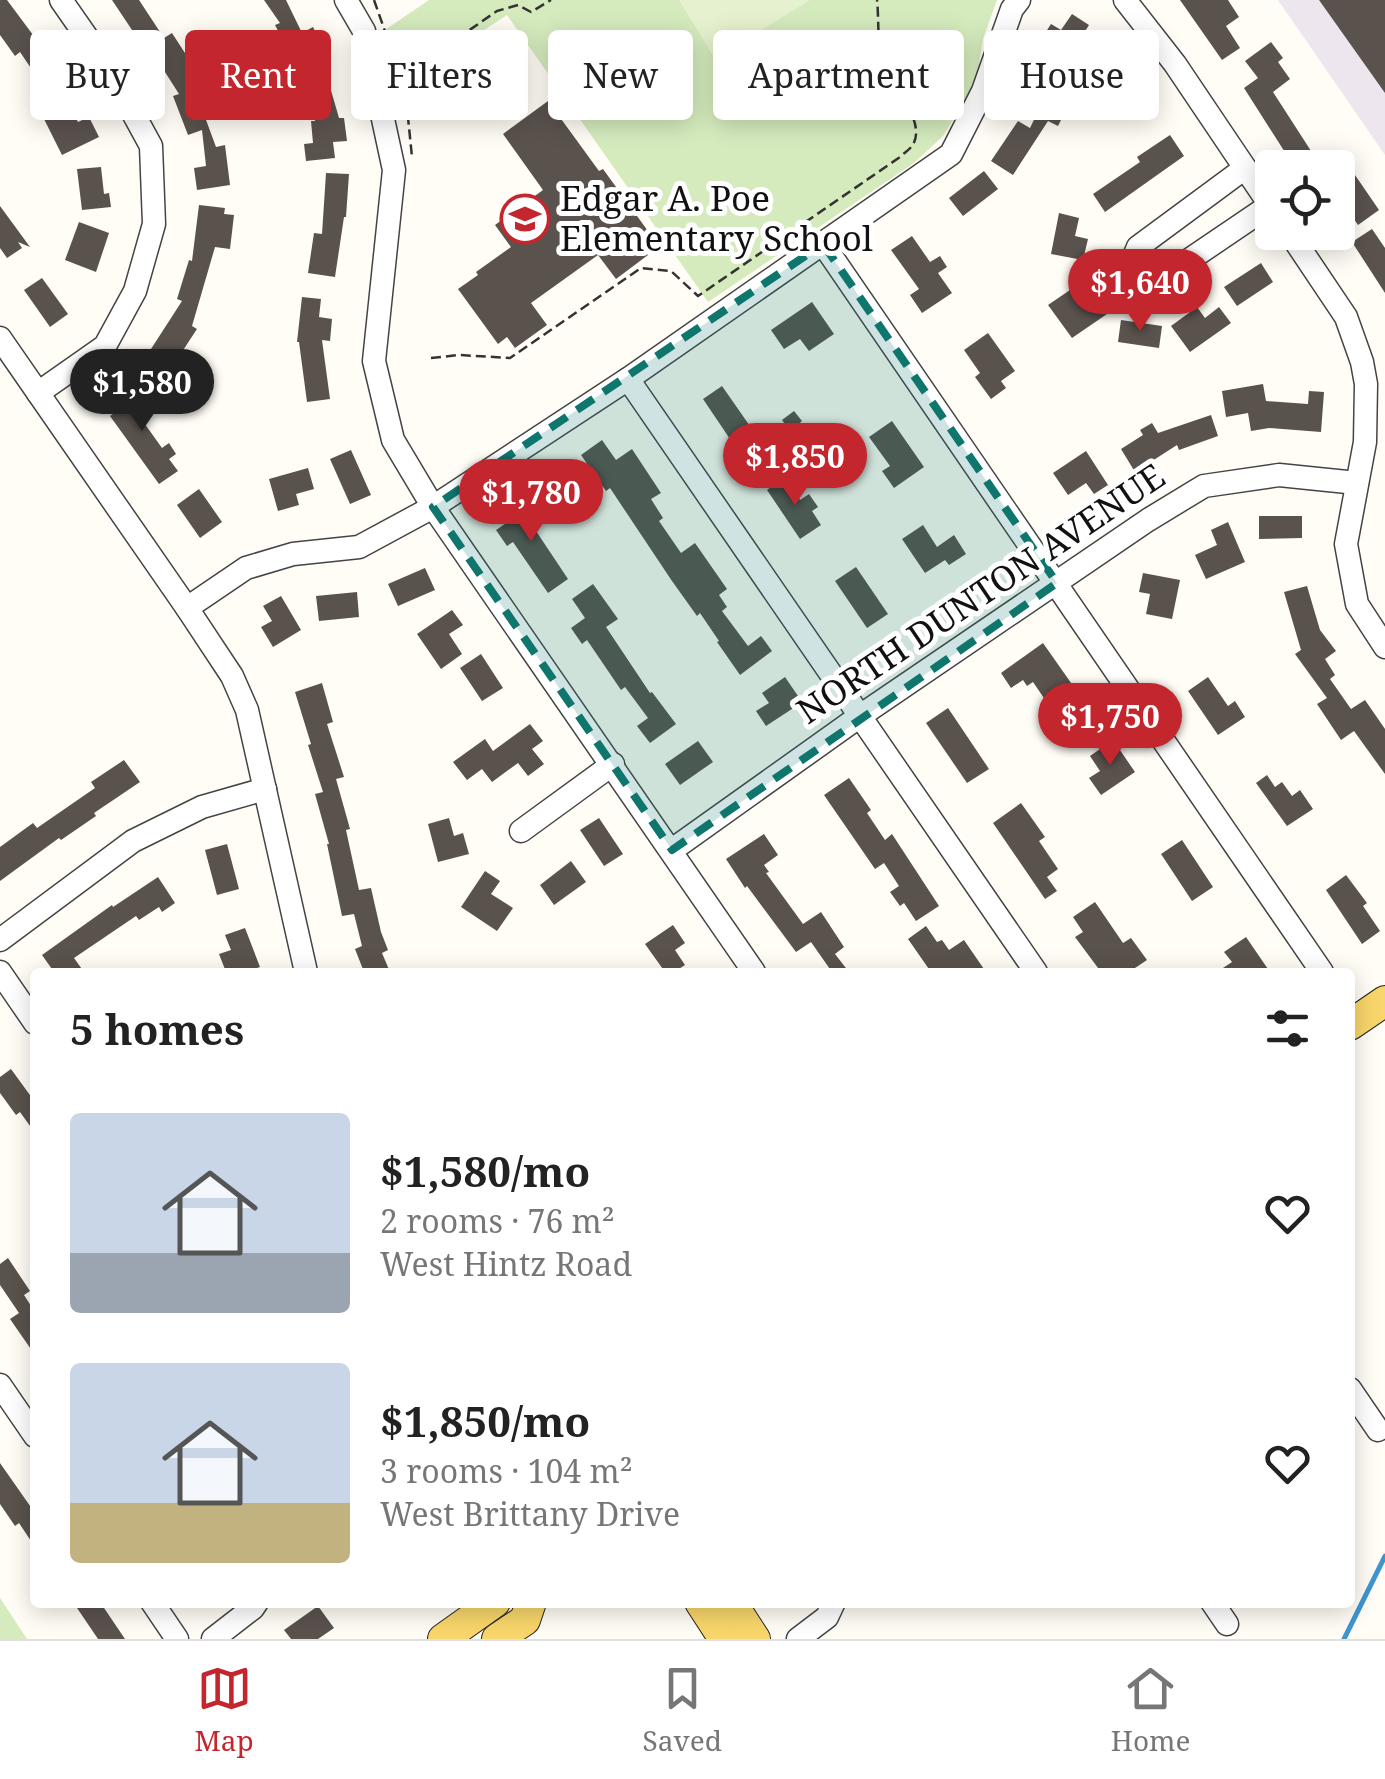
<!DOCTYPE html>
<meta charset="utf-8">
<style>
:root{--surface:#fff;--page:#f6f6f6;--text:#222;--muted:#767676;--line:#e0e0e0;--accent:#c4262e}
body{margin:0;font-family:"Noto Serif",serif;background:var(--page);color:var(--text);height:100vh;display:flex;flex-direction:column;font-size:38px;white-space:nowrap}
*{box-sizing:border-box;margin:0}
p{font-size:32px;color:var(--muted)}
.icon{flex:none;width:55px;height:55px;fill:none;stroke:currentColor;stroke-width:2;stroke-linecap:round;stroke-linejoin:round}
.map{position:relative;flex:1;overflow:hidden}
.drawer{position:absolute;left:30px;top:968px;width:1325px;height:640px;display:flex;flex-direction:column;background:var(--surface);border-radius:10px;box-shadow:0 5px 25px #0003}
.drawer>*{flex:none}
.banner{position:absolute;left:30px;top:30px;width:1325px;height:90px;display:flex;gap:20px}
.tools{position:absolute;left:1255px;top:150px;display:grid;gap:20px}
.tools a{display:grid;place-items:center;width:100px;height:100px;border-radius:10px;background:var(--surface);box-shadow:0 5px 25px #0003;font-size:50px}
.price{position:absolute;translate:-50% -85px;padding:0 22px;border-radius:35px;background:var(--accent);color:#fff;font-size:32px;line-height:65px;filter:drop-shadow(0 2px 5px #0008)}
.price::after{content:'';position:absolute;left:50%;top:60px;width:30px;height:22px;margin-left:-15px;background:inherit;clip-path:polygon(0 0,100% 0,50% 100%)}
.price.selected{background:#222;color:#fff}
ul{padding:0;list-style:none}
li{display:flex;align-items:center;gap:30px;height:250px;padding:0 40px}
li span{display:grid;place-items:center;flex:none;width:280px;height:200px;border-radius:10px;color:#555}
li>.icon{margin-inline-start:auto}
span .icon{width:120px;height:120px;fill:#fffc;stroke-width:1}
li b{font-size:42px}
h2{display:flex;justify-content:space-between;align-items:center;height:120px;padding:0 40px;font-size:42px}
.chip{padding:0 35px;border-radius:10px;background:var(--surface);box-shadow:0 5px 25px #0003;font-size:35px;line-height:90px}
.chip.selected{background:var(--accent);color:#fff}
.tabs{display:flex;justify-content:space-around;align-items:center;height:140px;border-top:2px solid var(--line);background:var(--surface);font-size:28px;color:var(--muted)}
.tabs a{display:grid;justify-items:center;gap:5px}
.tabs .selected{color:var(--accent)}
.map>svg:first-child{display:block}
</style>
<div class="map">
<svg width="1385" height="1639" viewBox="0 0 1385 1639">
<rect width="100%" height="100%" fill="#fffdf5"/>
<polygon fill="#eee6ef" points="1278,0 1385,0 1385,155"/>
<g fill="#d5ebbd">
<polygon points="429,0 997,0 983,39 978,70 964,103 943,136 914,163 708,302 507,15 396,88 379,34"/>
<polygon points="0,1598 27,1639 0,1639"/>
</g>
<polygon fill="#e6f2cf" points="679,0 810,0 715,59"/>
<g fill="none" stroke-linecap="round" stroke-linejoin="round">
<polyline stroke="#3f96cf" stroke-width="5" points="1344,1639 1385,1556"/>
</g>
<g fill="#5a524d">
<polygon points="0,0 7,0 68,82 60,88 78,122 89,117 99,137 62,155 44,119 60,111 20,52 15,56 0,35"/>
<polygon points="112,0 139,0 164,38 172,33 194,67 188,71 216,147 225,145 230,185 197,190 194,168 206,166 202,130 188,135 173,96 179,94 142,36 138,39"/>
<polygon points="264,0 286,0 302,33 313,27 323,47 319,49 339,118 344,118 347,141 333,142 335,158 306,161 304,144 313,143 311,121 315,121 297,60 294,62 275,25 280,23"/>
<polygon points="1180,0 1228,0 1239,17 1226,26 1240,48 1222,60"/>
<polygon points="1319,0 1385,0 1385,93"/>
<polygon points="1072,14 1089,25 1068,59 1040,41 1051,24 1061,30"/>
<polygon points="1271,42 1283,58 1278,62 1290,79 1273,92 1322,168 1295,168 1244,88 1258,78 1245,61"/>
<polygon points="1039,69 1077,88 1058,126 1048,121 1013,175 991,161 1018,121 1030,128 1046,95 1030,87"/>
<polygon points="548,101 599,171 603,169 653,238 641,246 648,255 616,279 598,255 531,303 547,325 515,348 507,337 498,344 458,289 478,275 476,272 511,247 495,225 543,190 503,134"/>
<polygon points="1170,135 1184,156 1105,212 1093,194 1140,162 1137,157"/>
<polygon points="101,167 104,194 109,193 111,207 82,210 77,169"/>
<polygon points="984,171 998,189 963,216 949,198"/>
<polygon points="326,173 349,174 346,217 344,217 335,277 308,273 314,233 322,234"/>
<polygon points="1355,175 1379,210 1358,225 1345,206 1338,211 1338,187"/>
<polygon points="199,205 225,208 224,214 234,215 230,249 215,247 192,326 197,329 174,364 151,349 182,301 177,299 189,260 192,261"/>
<polygon points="0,206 30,247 18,242 22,248 7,258 0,248"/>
<polygon points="1059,213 1079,218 1075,236 1088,239 1083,260 1051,254"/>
<polygon points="79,222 109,233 96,272 65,260"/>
<polygon points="1372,229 1385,248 1385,293 1352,242"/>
<polygon points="912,236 930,262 940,256 947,267 938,273 952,293 922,313 910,295 919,289 891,250"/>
<polygon points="1261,263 1273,282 1237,306 1224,287"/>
<polygon points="42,278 68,314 50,327 24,290"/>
<polygon points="1070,290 1084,308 1097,299 1107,314 1072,338 1048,305"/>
<polygon points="302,297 321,299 319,317 332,319 330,341 322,340 330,399 307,402 299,342 297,342"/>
<polygon points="812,302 834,334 809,351 800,339 784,349 771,330"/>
<polygon points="1197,307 1205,318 1219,307 1231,323 1190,352 1171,326"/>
<polygon points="1121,320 1162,326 1159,348 1118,342"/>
<polygon points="988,333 1015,371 1001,381 1006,388 991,399 975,377 980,373 964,350"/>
<polygon points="126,382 149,415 142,420 162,448 169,443 176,454 169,459 178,471 159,484 110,416 120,409 109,394"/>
<polygon points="1263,384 1266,401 1308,404 1309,391 1324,392 1321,432 1269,428 1251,431 1248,413 1226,417 1222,391"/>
<polygon points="722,386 752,429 732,442 703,399"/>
<polygon points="794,411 802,421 790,431 782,420"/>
<polygon points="1211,415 1218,436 1179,450 1177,445 1135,472 1121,449 1143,435 1140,430 1152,423 1158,433"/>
<polygon points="892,421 924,467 894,488 882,471 890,466 869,437"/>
<polygon points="602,440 616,460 632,449 661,493 651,499 663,518 659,521 681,553 695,543 727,589 719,595 727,607 722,611 748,646 761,636 772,651 740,675 717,642 719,641 700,613 697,616 672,581 610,488 606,491 581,455"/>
<polygon points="351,450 371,495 350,504 330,459"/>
<polygon points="1086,451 1108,485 1094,494 1086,483 1068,495 1053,473"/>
<polygon points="308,468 314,489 296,494 299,505 278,511 269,479"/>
<polygon points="785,477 800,500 809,494 818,507 812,511 821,525 800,539 767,490"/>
<polygon points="199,489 222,522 200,538 177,505"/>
<polygon points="522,496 541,523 534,528 568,579 548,593 513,542 507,546 496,530 512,519 504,508"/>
<polygon points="1259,516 1302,516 1302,538 1259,539"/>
<polygon points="1228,522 1245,562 1206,579 1195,555 1217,545 1211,530"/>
<polygon points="923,525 937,547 954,535 966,554 949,565 945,560 925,573 902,539"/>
<polygon points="856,567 888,614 867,628 835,581"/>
<polygon points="425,568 435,590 398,606 388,584"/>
<polygon points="1143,573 1180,580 1172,619 1146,614 1150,594 1139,592"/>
<polygon points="593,584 618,619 606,627 650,693 652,692 676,724 650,743 637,726 648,718 625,687 621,690 587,640 582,644 571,628 585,618 572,599"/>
<polygon points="1307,586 1320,630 1336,651 1325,659 1335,675 1330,679 1351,709 1365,700 1385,729 1385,774 1354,731 1341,740 1317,704 1327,698 1295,654 1301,650 1284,592"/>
<polygon points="357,592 359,617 319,621 316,596"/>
<polygon points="281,596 301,630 273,647 261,627 272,621 263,606"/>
<polygon points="452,610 463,625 449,634 462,654 441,669 417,634"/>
<polygon points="1043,643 1083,700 1065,713 1055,699 1048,704 1033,682 1027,686 1023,680 1011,688 1001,673"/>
<polygon points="481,654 503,688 482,701 460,668"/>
<polygon points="785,677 798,696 790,701 795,707 766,726 756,711 769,703 762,693"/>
<polygon points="1208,677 1228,706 1235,701 1245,717 1218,735 1188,691"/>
<polygon points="322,683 333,722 327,724 344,777 336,779 350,829 346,830 359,890 371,888 381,932 388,950 382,953 390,972 364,972 355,949 362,946 354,914 342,916 327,844 329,844 315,794 323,792 308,745 311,744 295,692"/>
<polygon points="948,708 989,769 967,783 926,723"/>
<polygon points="530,724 543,741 532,749 544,764 528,776 518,763 492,782 482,769 467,780 453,762 485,739 493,751"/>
<polygon points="1113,740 1135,772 1101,795 1089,778 1100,771 1090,756"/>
<polygon points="698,741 713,762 680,785 665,764"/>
<polygon points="124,760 140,782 94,813 96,816 61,840 59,838 0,881 0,847 33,823 37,828 95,788 91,782"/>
<polygon points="1267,775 1275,787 1282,782 1292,796 1300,790 1313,809 1287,826 1256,783"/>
<polygon points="849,778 871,810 867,813 885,840 892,834 939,906 916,921 904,903 900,906 890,892 899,886 884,863 875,869 824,795"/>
<polygon points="1021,803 1045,837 1039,841 1058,869 1047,877 1057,891 1045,899 993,823"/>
<polygon points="449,818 454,836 463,833 469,854 438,862 428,824"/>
<polygon points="599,818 623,854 604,866 580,830"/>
<polygon points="764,834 778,855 764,865 769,872 766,873 803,924 821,912 844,947 835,954 849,972 832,972 811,942 796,952 747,886 745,888 726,859"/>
<polygon points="1182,840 1213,887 1192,901 1161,854"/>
<polygon points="227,844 239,889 217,895 205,850"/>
<polygon points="571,861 586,882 554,905 540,885"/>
<polygon points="485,871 500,881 491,894 513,908 497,931 461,907"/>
<polygon points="1346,875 1367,903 1363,906 1380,931 1362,944 1326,890"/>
<polygon points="158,877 175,903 162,912 159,907 139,920 136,916 74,958 84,972 54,972 42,955 112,905 113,907"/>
<polygon points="1095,902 1123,943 1131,938 1147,960 1129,972 1101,972 1075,937 1083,932 1073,917"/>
<polygon points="673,925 685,943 675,950 685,965 674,972 665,972 645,944"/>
<polygon points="926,926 937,942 942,940 949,950 964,940 986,972 931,972 908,939"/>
<polygon points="245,928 260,967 244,972 226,972 219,954 231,950 225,935"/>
<polygon points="1246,937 1270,972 1217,972 1232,962 1224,952"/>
<polygon points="11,1069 35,1102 35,1133 20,1112 16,1115 0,1093 0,1077"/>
<polygon points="8,1258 30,1291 24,1295 35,1312 35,1355 10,1319 19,1313 0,1285 0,1264"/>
<polygon points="0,1463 35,1513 35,1547 19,1523 15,1526 0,1504"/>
<polygon points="73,1602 100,1602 125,1639 98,1639"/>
<polygon points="318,1606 334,1628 318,1639 291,1639 284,1630"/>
</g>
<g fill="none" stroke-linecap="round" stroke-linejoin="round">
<g stroke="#444" stroke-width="25">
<g id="minor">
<polyline points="346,0 364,31 394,170 374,361 393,440 433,507 754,972"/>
<polyline points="1125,0 1175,64 1272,208"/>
<path d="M1245,168l-107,79c-10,20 1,33 23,32l109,-74"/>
<polyline points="1289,232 1346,317 1362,362 1366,384 1365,442 1346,544 1357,604 1385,647"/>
<polyline points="823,244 1322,972"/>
<polyline points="0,338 187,608 232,676 247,710 306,972"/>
<polyline points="628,379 1036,972"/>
<polyline points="38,393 105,346 135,291 154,224 151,146 109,69 61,0"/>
<polyline points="187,608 246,568 293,554 359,547 433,507 628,379 951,154 983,91 1012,9 1019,0"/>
<polyline points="521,831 613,764"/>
<polyline points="672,850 860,716 1148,520 1204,486 1279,475 1357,483"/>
<polyline points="0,940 133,841 202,807 265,789"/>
<polyline points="0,972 35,1023"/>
<polyline points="0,1385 35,1436"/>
<polyline points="1350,1389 1378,1430"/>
<polyline points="152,1602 177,1639"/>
<polyline points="1212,1602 1227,1624"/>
<polyline points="213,1639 253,1608 257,1602"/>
<polyline points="798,1639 827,1617 834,1602"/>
</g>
</g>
<g stroke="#222" stroke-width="32">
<g id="major">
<polyline points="1350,1025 1385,1001"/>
<polyline points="700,1602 724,1639"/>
<polyline points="731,1602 755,1639"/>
<polyline points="443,1639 495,1602"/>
<polyline points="497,1639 525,1620 531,1602"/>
</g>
</g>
<g stroke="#333" stroke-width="2.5" stroke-dasharray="10 5" stroke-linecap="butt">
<polyline points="374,0 405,88 412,157"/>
<polyline points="395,54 416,67 497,11 518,5 531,12 551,0"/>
<path d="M431,358l28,-3 51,3 131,-90 30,3 27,25 202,-139c4,-4 9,-7 12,-11 17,-24 -24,-65 -30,-89 -5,-18 -3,-39 -5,-57"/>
</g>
<use href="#minor" stroke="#fff" stroke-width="22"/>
<use href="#major" stroke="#f9d66b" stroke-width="30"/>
</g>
<path fill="#0f766e" fill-opacity="0.2" stroke="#0f766e" stroke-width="8" stroke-dasharray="20 12" stroke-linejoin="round" d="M823,244l234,339 -385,267 -239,-343z"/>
<defs>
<g id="school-ring" transform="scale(2.5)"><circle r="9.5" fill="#fff" stroke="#c4262e" stroke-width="1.5"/><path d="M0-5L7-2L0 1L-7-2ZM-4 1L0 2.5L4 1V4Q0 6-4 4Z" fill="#c4262e"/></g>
</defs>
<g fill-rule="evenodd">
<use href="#school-ring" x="525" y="219"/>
</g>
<g text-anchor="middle" stroke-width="10" stroke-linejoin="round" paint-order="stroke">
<g font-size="35" fill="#111" stroke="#fff" text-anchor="start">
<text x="560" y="211">Edgar A. Poe<tspan x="560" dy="40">Elementary School</tspan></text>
</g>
<g font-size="35" fill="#111" stroke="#fff">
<text transform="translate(981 594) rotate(-34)" y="12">NORTH DUNTON AVENUE</text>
</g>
</g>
</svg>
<div class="tools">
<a><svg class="icon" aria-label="locate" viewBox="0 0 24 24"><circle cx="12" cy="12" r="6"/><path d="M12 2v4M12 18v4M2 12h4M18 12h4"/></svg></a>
</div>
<b class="price" style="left:1140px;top:334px">$1,640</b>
<b class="price selected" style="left:142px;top:434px">$1,580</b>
<b class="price" style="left:795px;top:508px">$1,850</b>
<b class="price" style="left:531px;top:544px">$1,780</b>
<b class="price" style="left:1110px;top:768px">$1,750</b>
<div class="banner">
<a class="chip">Buy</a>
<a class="chip selected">Rent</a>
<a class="chip">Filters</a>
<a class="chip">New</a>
<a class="chip">Apartment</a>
<a class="chip">House</a>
</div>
<section class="drawer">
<h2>5 homes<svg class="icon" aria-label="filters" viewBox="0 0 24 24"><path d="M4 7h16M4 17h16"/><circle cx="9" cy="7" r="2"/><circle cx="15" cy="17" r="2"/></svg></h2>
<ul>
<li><span style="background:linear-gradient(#c9d6e8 70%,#9aa5b1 0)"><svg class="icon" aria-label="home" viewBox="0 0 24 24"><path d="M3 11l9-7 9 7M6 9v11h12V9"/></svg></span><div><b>$1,580/mo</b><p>2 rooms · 76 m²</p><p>West Hintz Road</p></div><svg class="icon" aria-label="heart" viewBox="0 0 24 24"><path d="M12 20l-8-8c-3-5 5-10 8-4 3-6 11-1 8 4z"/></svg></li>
<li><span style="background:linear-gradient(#c9d6e8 70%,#c2b280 0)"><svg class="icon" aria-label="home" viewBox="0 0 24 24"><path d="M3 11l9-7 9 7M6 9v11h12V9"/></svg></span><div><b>$1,850/mo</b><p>3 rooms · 104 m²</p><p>West Brittany Drive</p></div><svg class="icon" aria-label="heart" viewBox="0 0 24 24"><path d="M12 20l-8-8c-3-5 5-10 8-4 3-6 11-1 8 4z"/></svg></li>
</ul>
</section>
</div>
<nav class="tabs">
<a class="selected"><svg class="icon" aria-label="map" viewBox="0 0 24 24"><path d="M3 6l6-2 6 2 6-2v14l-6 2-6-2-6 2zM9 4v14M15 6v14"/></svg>Map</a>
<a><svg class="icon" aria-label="saved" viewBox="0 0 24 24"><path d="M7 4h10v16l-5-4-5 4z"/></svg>Saved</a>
<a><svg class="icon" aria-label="home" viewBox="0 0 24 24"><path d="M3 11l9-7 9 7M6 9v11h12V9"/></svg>Home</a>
</nav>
